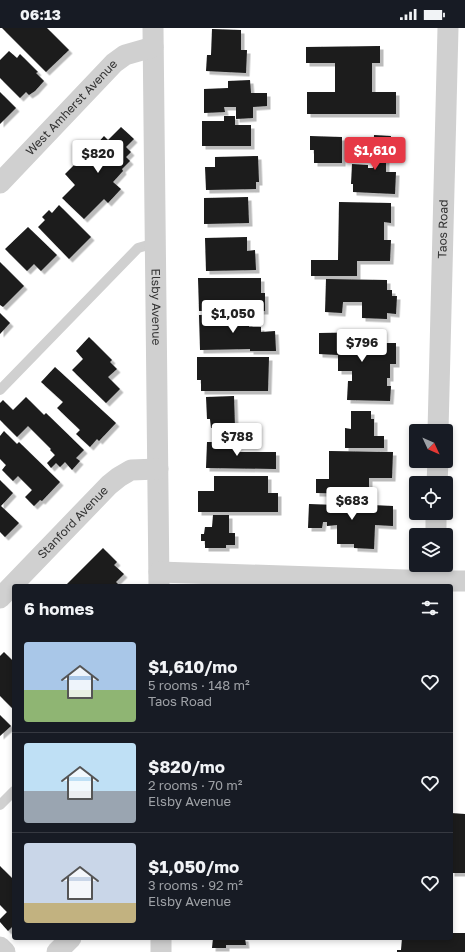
<!DOCTYPE html>
<meta charset="utf-8">
<style>
:root{--surface:#171b24;--page:#242831;--text:#f1f3f6;--muted:#9ea1a6;--line:#363941;--accent:#e63946}
body{margin:0;font-family:"Golos Text",sans-serif;background:var(--page);color:var(--text);height:100vh;display:flex;flex-direction:column;font-size:15px;white-space:nowrap}
*{box-sizing:border-box;margin:0}
p{font-size:13px;color:var(--muted)}
.icon{flex:none;width:22px;height:22px;fill:none;stroke:currentColor;stroke-width:2;stroke-linecap:round;stroke-linejoin:round}
.map{position:relative;flex:1;overflow:hidden}
.sheet{position:absolute;left:12px;top:556px;width:441px;height:356px;display:flex;flex-direction:column;background:var(--surface);border-radius:4px;box-shadow:0 2px 6px #0003}
.sheet>*{flex:none}
.needle{width:26px;rotate:134deg}
.controls{position:absolute;left:409px;top:396px;display:grid;gap:8px}
.controls a{display:grid;place-items:center;width:44px;height:44px;border-radius:4px;background:var(--surface);box-shadow:0 2px 6px #0003;font-size:20px}
.price{position:absolute;translate:-50% -34px;padding:0 9px;border-radius:4px;background:#fff;color:#222;font-size:13px;line-height:26px;filter:drop-shadow(0 1px 2px #0008)}
.price::after{content:'';position:absolute;left:50%;top:24px;width:12px;height:9px;margin-left:-6px;background:inherit;clip-path:polygon(0 0,100% 0,50% 100%)}
.price.on{background:var(--accent);color:#fff}
ul{padding:0;list-style:none}
li{display:flex;align-items:center;gap:12px;height:100px;padding:0 12px}
li+li{border-top:1px solid var(--line)}
li span{display:grid;place-items:center;flex:none;width:112px;height:80px;border-radius:4px;color:#555}
li>.icon{margin-inline-start:auto}
span .icon{width:48px;height:48px;fill:#fffc;stroke-width:1}
li b{font-size:17px}
h2{display:flex;justify-content:space-between;align-items:center;height:48px;padding:0 12px;font-size:17px}
.status{display:flex;justify-content:space-between;align-items:center;height:28px;padding:0 20px;background:var(--surface);direction:ltr}
.status svg{height:11px;fill:currentColor}
.map>svg:first-child{display:block}
</style>
<div class="status"><b>06:13</b><svg viewBox="0 0 49 12"><path d="M0 12V9h3v3zM5 12V6h3v6zM10 12V3h3v9zM15 12V0h3v12zM26 1h20v11H26zM47 4h2v5h-2z"/></svg></div>
<div class="map">
<svg width="465" height="924" viewBox="0 0 465 924">
<defs>
<filter id="shadow"><feDropShadow dx="3.5" dy="3.5" stdDeviation="0" flood-color="#0004"/></filter>
</defs>
<rect width="100%" height="100%" fill="#fff"/>
<g fill="#1a1a1a" filter="url(#shadow)">
<polygon points="2,0 47,0 69,22 46,44"/>
<polygon points="212,1 241,2 241,22 247,22 246,45 206,43 207,27 211,27"/>
<polygon points="380,18 380,35 372,35 372,64 396,64 396,86 307,86 307,64 335,64 335,35 306,35 306,19"/>
<polygon points="9,23 17,30 20,26 38,44 36,45 44,53 35,63 29,67 26,64 20,70 0,50 0,32"/>
<polygon points="250,52 251,65 267,65 267,78 253,79 253,90 236,91 236,79 224,79 225,84 204,85 204,61 228,60 228,53"/>
<polygon points="0,64 16,80 0,96"/>
<polygon points="224,88 235,88 235,97 251,97 251,118 202,118 202,93 224,93"/>
<polygon points="121,99 134,111 126,119 131,124 126,129 130,133 122,141 123,143 113,154 121,161 108,175 104,171 84,191 62,170 75,157 65,146 77,134 79,135 96,119 95,118 104,108 108,112"/>
<polygon points="374,107 391,108 390,127 386,127 386,144 396,144 395,166 353,164 353,156 351,156 352,136 368,137 368,140 373,140"/>
<polygon points="310,108 342,109 342,135 314,135 314,122 310,122"/>
<polygon points="258,128 259,154 256,154 256,161 206,162 205,139 215,139 215,129"/>
<polygon points="248,169 249,195 204,196 204,170"/>
<polygon points="339,174 391,175 391,195 384,194 384,212 391,212 390,233 357,233 357,248 311,248 311,232 338,232"/>
<polygon points="59,177 91,209 69,231 38,199 45,192 42,189 49,182 52,185"/>
<polygon points="28,199 57,227 41,243 34,236 27,243 5,221"/>
<polygon points="247,209 247,223 255,222 256,242 206,243 205,210"/>
<polygon points="0,234 24,258 3,279 0,277"/>
<polygon points="198,250 261,250 261,265 265,265 265,283 199,283"/>
<polygon points="326,251 387,252 387,262 392,262 392,268 397,268 396,286 387,285 387,291 362,290 362,274 343,274 342,285 325,284"/>
<polygon points="0,285 10,295 0,306"/>
<polygon points="239,286 239,288 249,288 249,299 261,299 261,304 275,303 276,323 250,323 250,321 200,322 199,287"/>
<polygon points="378,304 377,315 396,315 396,336 390,336 390,350 387,350 387,358 391,358 390,373 347,372 348,353 352,353 352,343 338,343 338,327 319,326 319,305"/>
<polygon points="89,309 112,332 110,334 117,341 108,349 120,361 106,375 72,342 83,331 76,323"/>
<polygon points="197,329 269,329 268,363 201,363 201,352 197,352"/>
<polygon points="55,339 116,395 99,413 97,411 90,419 76,406 80,402 57,380 63,374 41,354"/>
<polygon points="234,368 235,400 211,400 210,391 207,391 206,369"/>
<polygon points="26,369 44,387 46,385 84,422 76,430 80,433 72,442 65,434 60,439 56,435 51,440 47,435 55,427 50,422 51,421 28,398 17,409 0,392 0,375 3,372 13,382"/>
<polygon points="351,383 371,383 371,391 374,391 374,408 384,408 384,420 345,420 345,400 351,401"/>
<polygon points="4,403 17,416 19,414 60,454 42,473 40,472 34,478 25,469 32,462 18,448 13,453 2,442 6,437 0,431 0,408"/>
<polygon points="236,412 236,424 276,424 276,441 206,440 207,414 212,414 213,413"/>
<polygon points="329,423 393,424 392,450 369,450 369,466 316,465 316,451 329,451"/>
<polygon points="214,448 268,448 268,465 278,465 278,484 198,484 198,463 214,463"/>
<polygon points="0,452 13,465 1,478 19,495 5,509 0,504"/>
<polygon points="337,473 372,474 372,477 393,478 393,498 375,497 374,521 354,520 354,516 337,516 337,497 327,498 327,494 323,494 322,500 308,500 309,476 337,477"/>
<polygon points="213,487 229,487 229,505 235,505 235,517 226,517 226,520 205,520 205,513 201,513 201,506 204,506 205,499 212,499"/>
<polygon points="103,520 117,534 114,537 124,546 116,554 118,556 116,558 69,558 67,556"/>
<polygon points="4,624 14,634 14,682 0,668 0,628"/>
<polygon points="0,687 11,698 0,708"/>
<polygon points="451,785 465,786 465,845 451,845"/>
<polygon points="0,838 14,852 14,897 8,903 0,894 0,891 7,884 0,877"/>
<polygon points="451,905 465,905 465,924 397,924 397,922 401,922 402,910 451,910"/>
<polygon points="213,910 245,910 246,917 226,917 226,920 212,920"/>
</g>
<g fill="none" stroke-linecap="round" stroke-linejoin="round">
<g stroke="#d0d0d0" stroke-width="10">
<polyline points="0,362 138,220 155,215"/>
<polyline points="0,777 14,763"/>
</g>
<g stroke="#d0d0d0" stroke-width="21">
<path id="s1" d="M153,0l6,558"/>
<path id="s2" d="M0,155l114,-120 11,-8 28,-8"/>
<path id="s3" d="M438,403l10,-403"/>
<polyline points="437,455 438,433"/>
<polyline points="436,507 436,485"/>
<polyline points="159,544 435,553 465,553"/>
<path id="s4" d="M0,570l109,-113 10,-8 12,-7 27,-1"/>
<polyline points="161,910 161,924"/>
<polyline points="0,919 5,924"/>
<polyline points="57,924 71,910"/>
</g>
</g>
<g text-anchor="middle" stroke-width="4" stroke-linejoin="round" paint-order="stroke">
<g font-size="12" fill="#333" stroke="#fff">
<text dy="4" stroke="none"><textPath href="#s2" startOffset="104">West Amherst Avenue</textPath></text>
<text dy="4" stroke="none"><textPath href="#s3" startOffset="202">Taos Road</textPath></text>
<text dy="4" stroke="none"><textPath href="#s1" startOffset="279">Elsby Avenue</textPath></text>
<text dy="4" stroke="none"><textPath href="#s4" startOffset="105">Stanford Avenue</textPath></text>
</g>
</g>
</svg>
<div class="controls">
<a><svg class="needle" viewBox="-14 -14 28 28"><path d="M0-13l5 13h-10z" fill="#e53935"/><path d="M0 13l5-13h-10z" fill="#9ea1a6"/></svg></a>
<a><svg class="icon" aria-label="locate" viewBox="0 0 24 24"><circle cx="12" cy="12" r="6"/><path d="M12 2v4M12 18v4M2 12h4M18 12h4"/></svg></a>
<a><svg class="icon" aria-label="layers" viewBox="0 0 24 24"><path d="M12 4l9 5-9 5-9-5zM3 14l9 5 9-5"/></svg></a>
</div>
<b class="price on" style="left:375px;top:143px">$1,610</b>
<b class="price" style="left:98px;top:146px">$820</b>
<b class="price" style="left:233px;top:306px">$1,050</b>
<b class="price" style="left:362px;top:335px">$796</b>
<b class="price" style="left:237px;top:429px">$788</b>
<b class="price" style="left:352px;top:493px">$683</b>
<section class="sheet">
<h2>6 homes<svg class="icon" aria-label="filters" viewBox="0 0 24 24"><path d="M4 7h16M4 17h16"/><circle cx="9" cy="7" r="2"/><circle cx="15" cy="17" r="2"/></svg></h2>
<ul>
<li><span style="background:linear-gradient(#a9c7e8 60%,#8fb573 0)"><svg class="icon" aria-label="home" viewBox="0 0 24 24"><path d="M3 11l9-7 9 7M6 9v11h12V9"/></svg></span><div><b>$1,610/mo</b><p>5 rooms · 148 m²</p><p>Taos Road</p></div><svg class="icon" aria-label="heart" viewBox="0 0 24 24"><path d="M12 20l-8-8c-3-5 5-10 8-4 3-6 11-1 8 4z"/></svg></li>
<li><span style="background:linear-gradient(#bfe0f5 60%,#9aa5b1 0)"><svg class="icon" aria-label="home" viewBox="0 0 24 24"><path d="M3 11l9-7 9 7M6 9v11h12V9"/></svg></span><div><b>$820/mo</b><p>2 rooms · 70 m²</p><p>Elsby Avenue</p></div><svg class="icon" aria-label="heart" viewBox="0 0 24 24"><path d="M12 20l-8-8c-3-5 5-10 8-4 3-6 11-1 8 4z"/></svg></li>
<li><span style="background:linear-gradient(#c9d6e8 75%,#c2b280 0)"><svg class="icon" aria-label="home" viewBox="0 0 24 24"><path d="M3 11l9-7 9 7M6 9v11h12V9"/></svg></span><div><b>$1,050/mo</b><p>3 rooms · 92 m²</p><p>Elsby Avenue</p></div><svg class="icon" aria-label="heart" viewBox="0 0 24 24"><path d="M12 20l-8-8c-3-5 5-10 8-4 3-6 11-1 8 4z"/></svg></li>
</ul>
</section>
</div>
